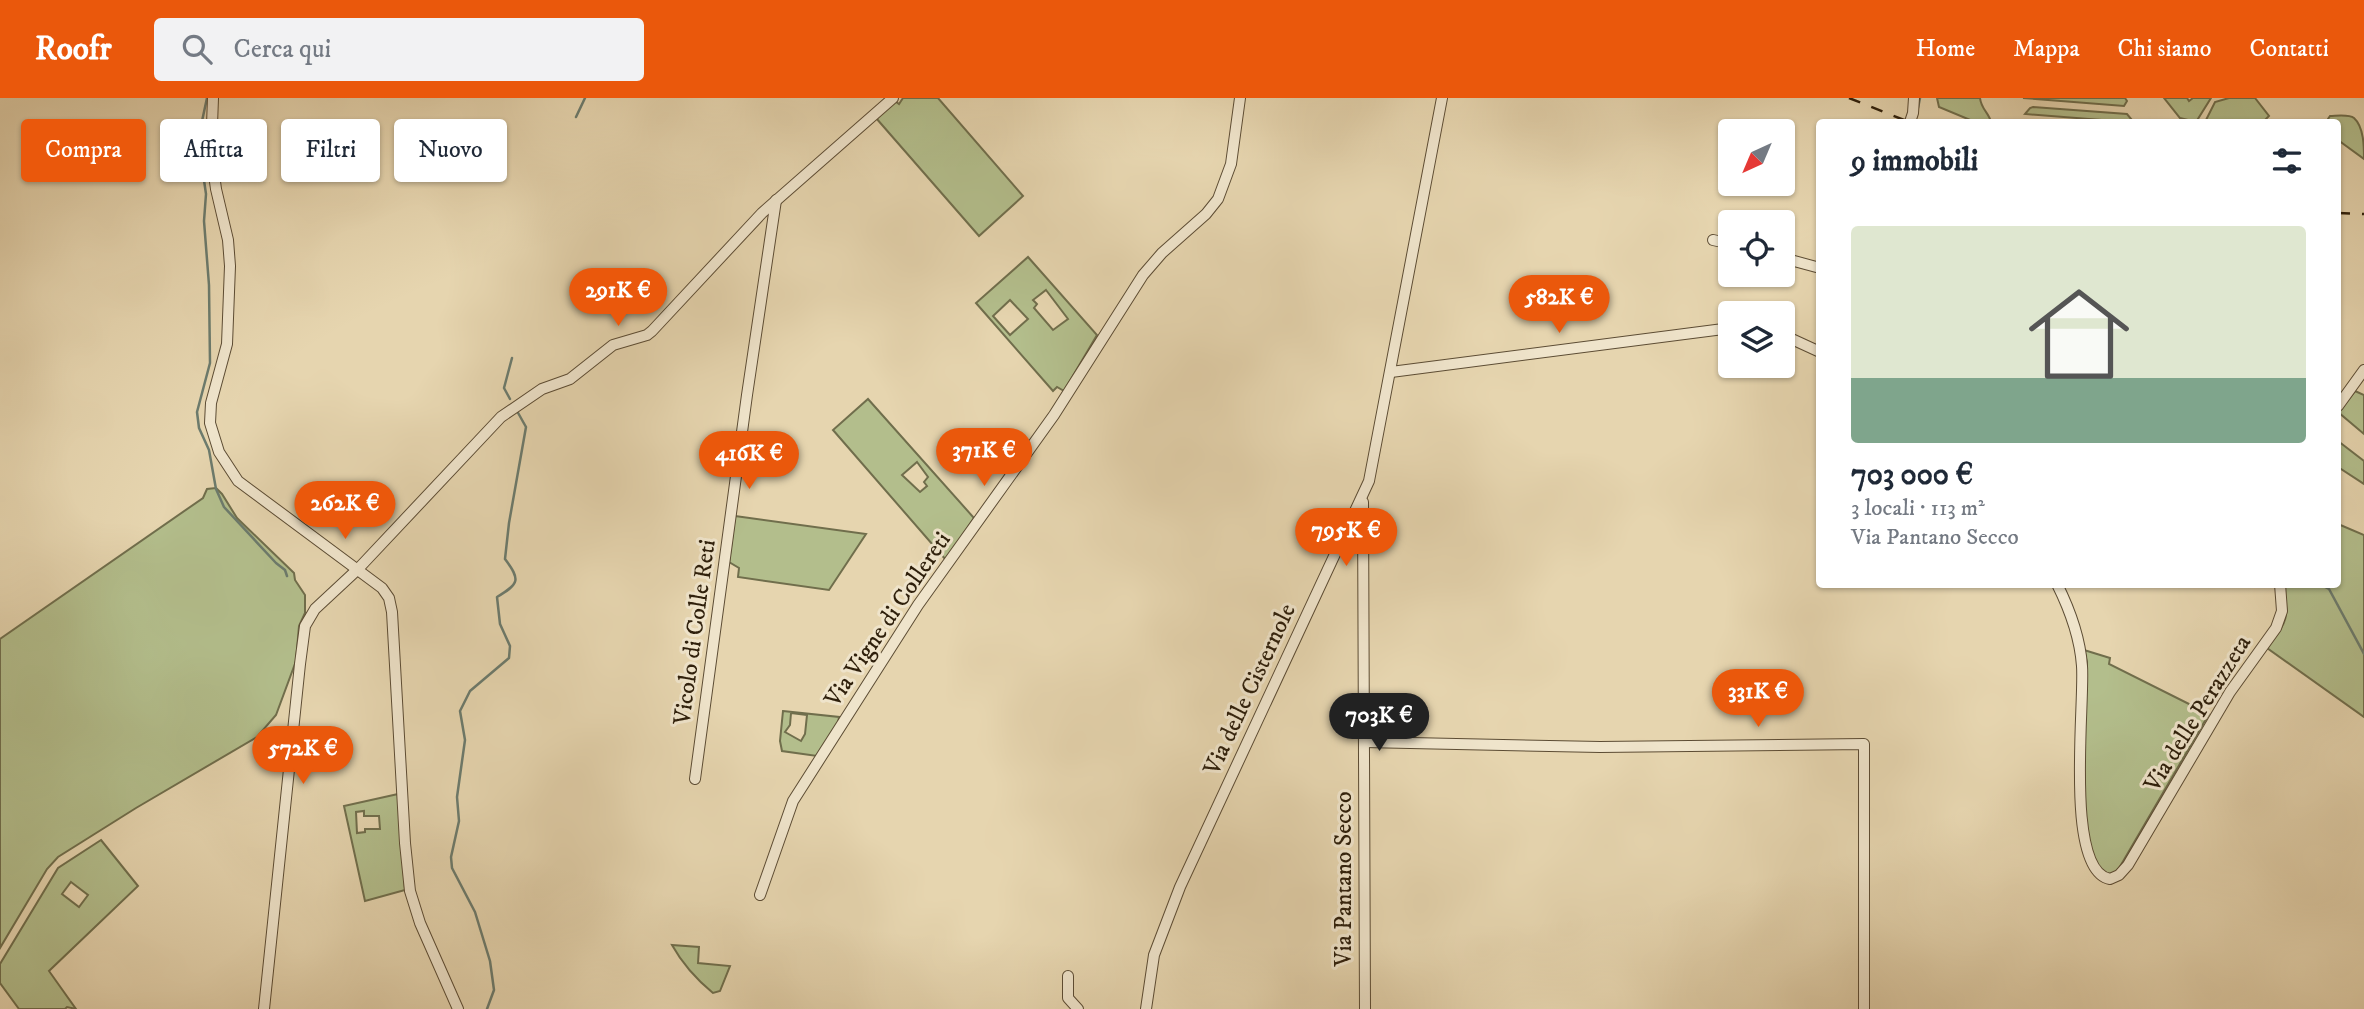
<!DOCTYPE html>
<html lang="it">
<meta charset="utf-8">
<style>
:root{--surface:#fff;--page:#f2f2f3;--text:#1f2937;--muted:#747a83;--accent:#ea580c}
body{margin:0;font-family:"IM FELL DW Pica",serif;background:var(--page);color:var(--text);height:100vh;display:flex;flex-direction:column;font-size:26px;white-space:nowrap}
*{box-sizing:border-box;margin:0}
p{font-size:23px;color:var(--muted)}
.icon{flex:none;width:38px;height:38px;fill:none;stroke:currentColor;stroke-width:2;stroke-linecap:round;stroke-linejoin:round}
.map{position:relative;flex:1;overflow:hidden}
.panel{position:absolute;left:1816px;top:21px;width:525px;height:469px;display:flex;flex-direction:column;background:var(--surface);border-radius:7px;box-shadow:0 2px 5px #0004}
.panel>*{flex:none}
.banner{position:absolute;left:21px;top:21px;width:665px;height:63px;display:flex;gap:14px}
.needle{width:46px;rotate:224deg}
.tools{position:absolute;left:1718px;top:21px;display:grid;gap:14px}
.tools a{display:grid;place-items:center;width:77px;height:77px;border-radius:7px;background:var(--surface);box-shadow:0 2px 5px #0004;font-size:35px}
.price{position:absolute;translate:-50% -60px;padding:0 16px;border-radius:24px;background:var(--accent);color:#fff;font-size:23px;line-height:46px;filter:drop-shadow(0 2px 4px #0008)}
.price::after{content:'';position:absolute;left:50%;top:42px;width:21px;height:16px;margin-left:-10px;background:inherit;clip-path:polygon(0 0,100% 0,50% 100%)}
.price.active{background:#222;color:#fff}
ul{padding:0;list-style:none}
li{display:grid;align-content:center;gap:14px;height:371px;padding:0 35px}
li span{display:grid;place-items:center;height:217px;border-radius:7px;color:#555}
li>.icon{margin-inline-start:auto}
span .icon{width:126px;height:126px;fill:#fffc;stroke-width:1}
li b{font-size:30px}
h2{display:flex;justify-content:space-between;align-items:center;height:84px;padding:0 35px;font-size:30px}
.chip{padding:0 24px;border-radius:7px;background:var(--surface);box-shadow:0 2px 5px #0004;font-size:24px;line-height:63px}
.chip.active{background:var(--accent);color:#fff}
header{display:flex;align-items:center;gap:42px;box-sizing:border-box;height:98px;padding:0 35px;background:var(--accent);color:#fff}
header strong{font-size:33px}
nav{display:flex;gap:38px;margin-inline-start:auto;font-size:24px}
.search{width:490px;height:63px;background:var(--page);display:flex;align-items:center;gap:18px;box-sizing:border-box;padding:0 24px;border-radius:7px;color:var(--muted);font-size:26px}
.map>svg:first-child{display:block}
</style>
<header>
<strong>Roofr</strong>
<div class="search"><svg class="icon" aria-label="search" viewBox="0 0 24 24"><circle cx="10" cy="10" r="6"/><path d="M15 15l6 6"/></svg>Cerca qui</div>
<nav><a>Home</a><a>Mappa</a><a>Chi siamo</a><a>Contatti</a></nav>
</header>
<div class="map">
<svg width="2364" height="911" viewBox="0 0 2364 911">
<rect width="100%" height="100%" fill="#e6d5af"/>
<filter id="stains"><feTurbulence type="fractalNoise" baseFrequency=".00286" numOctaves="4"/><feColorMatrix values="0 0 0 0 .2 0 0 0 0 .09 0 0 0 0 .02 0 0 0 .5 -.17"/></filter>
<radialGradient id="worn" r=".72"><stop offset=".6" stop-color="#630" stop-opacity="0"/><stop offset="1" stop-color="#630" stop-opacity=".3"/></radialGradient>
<g fill="#b3be8c" stroke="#706e4c" stroke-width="2" fill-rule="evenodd">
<polygon points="903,0 938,0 1023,98 979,138 876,20 895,3 899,6"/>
<path d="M1937,0h43c1,11 9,15 11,24h-16l-36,-15z"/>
<polygon points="2023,0 2125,0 2127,3 2124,8"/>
<polygon points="2164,0 2187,0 2189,3 2193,0 2211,0 2196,24 2180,20"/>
<polygon points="2229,0 2255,0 2269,18 2263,24 2205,24 2215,4"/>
<polygon points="2033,9 2127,16 2132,22 2132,24 2127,24 2025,16 2030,10"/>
<path d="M2330,18c6,0 19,-2 24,2 10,9 10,29 10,41l-26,-19v-18h-12z"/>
<path d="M1028,159l69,78 -33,56 -7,-4 -4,4 -77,-88zM1046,192l22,29 -15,11 -19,-22 3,-4 -4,-4zM1010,202l18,19 -18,16 -17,-19z"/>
<polygon points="2355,293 2364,297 2364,336 2338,314"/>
<path d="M868,301l106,119 -28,42 -113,-130zM917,364l11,15 -4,5 3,4 -7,6 -18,-17z"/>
<polygon points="2338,343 2364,363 2364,386 2338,369"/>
<polygon points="216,390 222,396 237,420 294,475 295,482 305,497 305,515 299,528 296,563 276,617 257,639 136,710 58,759 47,771 0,850 0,541 203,400 207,391"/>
<polygon points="735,418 866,436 829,492 738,479 739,470 729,464"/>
<path d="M2338,426l26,11v182l-97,-69c21,-28 22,-28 16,-63l55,-1z"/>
<path d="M2084,552l26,8 -1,6 100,50 -91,156 -6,5c-3,-2 -7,-2 -10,-5 -28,-25 -17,-168 -15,-208z"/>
<path d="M783,613l56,6 -1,7 -21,32 -35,-5 -2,-10zM791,615l16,2 -2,19 -4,7 -16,-9 5,-7z"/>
<path d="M398,696l7,96 -40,11 -21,-95zM364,713v5h15l1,13h-15v3l-8,1 -1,-21z"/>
<path d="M101,742l37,46 -89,85 27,38 -9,-2 -2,2h-46l-19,-26v-19l58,-96zM71,784l17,13 -9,12 -17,-13z"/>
<path d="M672,847l27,2 -1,16 32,3 -10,25 -7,2c-17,-14 -31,-30 -41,-48z"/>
</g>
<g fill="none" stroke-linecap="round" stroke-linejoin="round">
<g stroke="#6c7b6d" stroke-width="2.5">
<polyline points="207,0 199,37 199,48 206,96 204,123 209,187 210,265 197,314 199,330 209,352 216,391 224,409 276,465 285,472 287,478"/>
<polyline points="1918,10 1920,0"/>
<polyline points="576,19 585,0"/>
<polyline points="510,301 504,290 512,260"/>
<polyline points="2319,486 2329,491 2364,556"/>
<path d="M487,911l7,-19 -4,-29 -15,-49 -23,-44 -1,-11 8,-36 -2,-24 8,-57 -5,-29 10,-20 39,-33 1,-12 -10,-22 -3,-27c22,-13 24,-17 8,-38l4,-36 17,-96 -9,-16"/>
</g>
<g stroke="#5c4c34" stroke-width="12">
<g id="minor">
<polyline points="213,0 211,54 216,91 228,142 230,168 227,246 211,305 210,325 219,354 238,383 382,490 389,500 392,514 405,745 410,793 420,825 458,911"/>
<polyline points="1910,24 1913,15 1914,0"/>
<polyline points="1713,142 1731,146"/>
<polyline points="1783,160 1820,170"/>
<polyline points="1783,237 1820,254"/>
<polyline points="1391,274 1731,230"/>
<polyline points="2338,308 2364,272"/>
<polyline points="1363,404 1365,911"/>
<path d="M2057,486c13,26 23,53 25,82 3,38 -18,205 28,213l9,-4 9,-10 102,-173 46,-64 6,-17 -2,-27"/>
<polyline points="1364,644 1600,649 1864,646 1864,911"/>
<polyline points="695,681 747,297 776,102"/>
<polyline points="760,797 793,703 918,507 1054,317 1143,177 1162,155 1206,116 1218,101 1231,66 1240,0"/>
<polyline points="1068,878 1068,900 1078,911"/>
<polyline points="264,911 300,566 305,528 315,511 358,471 501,319 542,291 570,281 613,247 647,237 652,233 762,115 893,0"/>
<polyline points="1146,911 1154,857 1180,789 1369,383 1442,0"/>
</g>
</g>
<use href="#minor" stroke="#efe4cb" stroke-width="10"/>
<g stroke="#2e1f0b" stroke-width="2.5" stroke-dasharray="12 12" stroke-linecap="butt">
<polyline points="1849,0 1909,24"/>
<polyline points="2338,115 2364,116"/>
</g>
</g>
<g text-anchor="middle" stroke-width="6" stroke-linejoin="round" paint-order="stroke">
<g font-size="24" fill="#2e1f0b" stroke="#efe4cb">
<text transform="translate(887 521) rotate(-56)" y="8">Via Vigne di Collereti</text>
<text transform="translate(694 534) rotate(-82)" y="8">Vicolo di Colle Reti</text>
<text transform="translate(1249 591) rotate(-65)" y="8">Via delle Cisternole</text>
<text transform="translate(2197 615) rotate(-58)" y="8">Via delle Perazzeta</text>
<text transform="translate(1343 781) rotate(-90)" y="8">Via Pantano Secco</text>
</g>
</g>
<rect width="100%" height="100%" filter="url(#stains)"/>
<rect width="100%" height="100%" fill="url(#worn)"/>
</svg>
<div class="tools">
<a><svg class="needle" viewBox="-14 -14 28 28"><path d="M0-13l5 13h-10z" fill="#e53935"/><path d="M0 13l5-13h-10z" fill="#747a83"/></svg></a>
<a><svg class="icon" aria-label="locate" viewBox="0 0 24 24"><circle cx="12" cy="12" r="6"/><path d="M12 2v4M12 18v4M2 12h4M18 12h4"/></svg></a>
<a><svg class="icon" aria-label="layers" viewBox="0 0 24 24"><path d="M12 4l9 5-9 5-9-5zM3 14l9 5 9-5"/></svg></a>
</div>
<b class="price" style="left:618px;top:230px">291K €</b>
<b class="price" style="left:1559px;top:237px">582K €</b>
<b class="price" style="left:984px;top:390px">371K €</b>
<b class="price" style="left:749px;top:393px">416K €</b>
<b class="price" style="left:345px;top:443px">262K €</b>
<b class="price" style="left:1346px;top:470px">795K €</b>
<b class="price" style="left:1758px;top:631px">331K €</b>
<b class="price active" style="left:1379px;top:655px">703K €</b>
<b class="price" style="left:303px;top:688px">572K €</b>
<div class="banner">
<a class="chip active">Compra</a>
<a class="chip">Affitta</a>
<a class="chip">Filtri</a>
<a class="chip">Nuovo</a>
</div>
<section class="panel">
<h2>9 immobili<svg class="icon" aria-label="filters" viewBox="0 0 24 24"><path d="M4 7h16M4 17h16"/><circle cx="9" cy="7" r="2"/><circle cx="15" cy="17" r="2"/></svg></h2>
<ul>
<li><span style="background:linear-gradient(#dfe7d0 70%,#7fa58c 0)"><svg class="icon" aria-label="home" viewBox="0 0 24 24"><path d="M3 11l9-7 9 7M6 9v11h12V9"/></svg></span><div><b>703 000 €</b><p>3 locali · 113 m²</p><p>Via Pantano Secco</p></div></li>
</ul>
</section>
</div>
